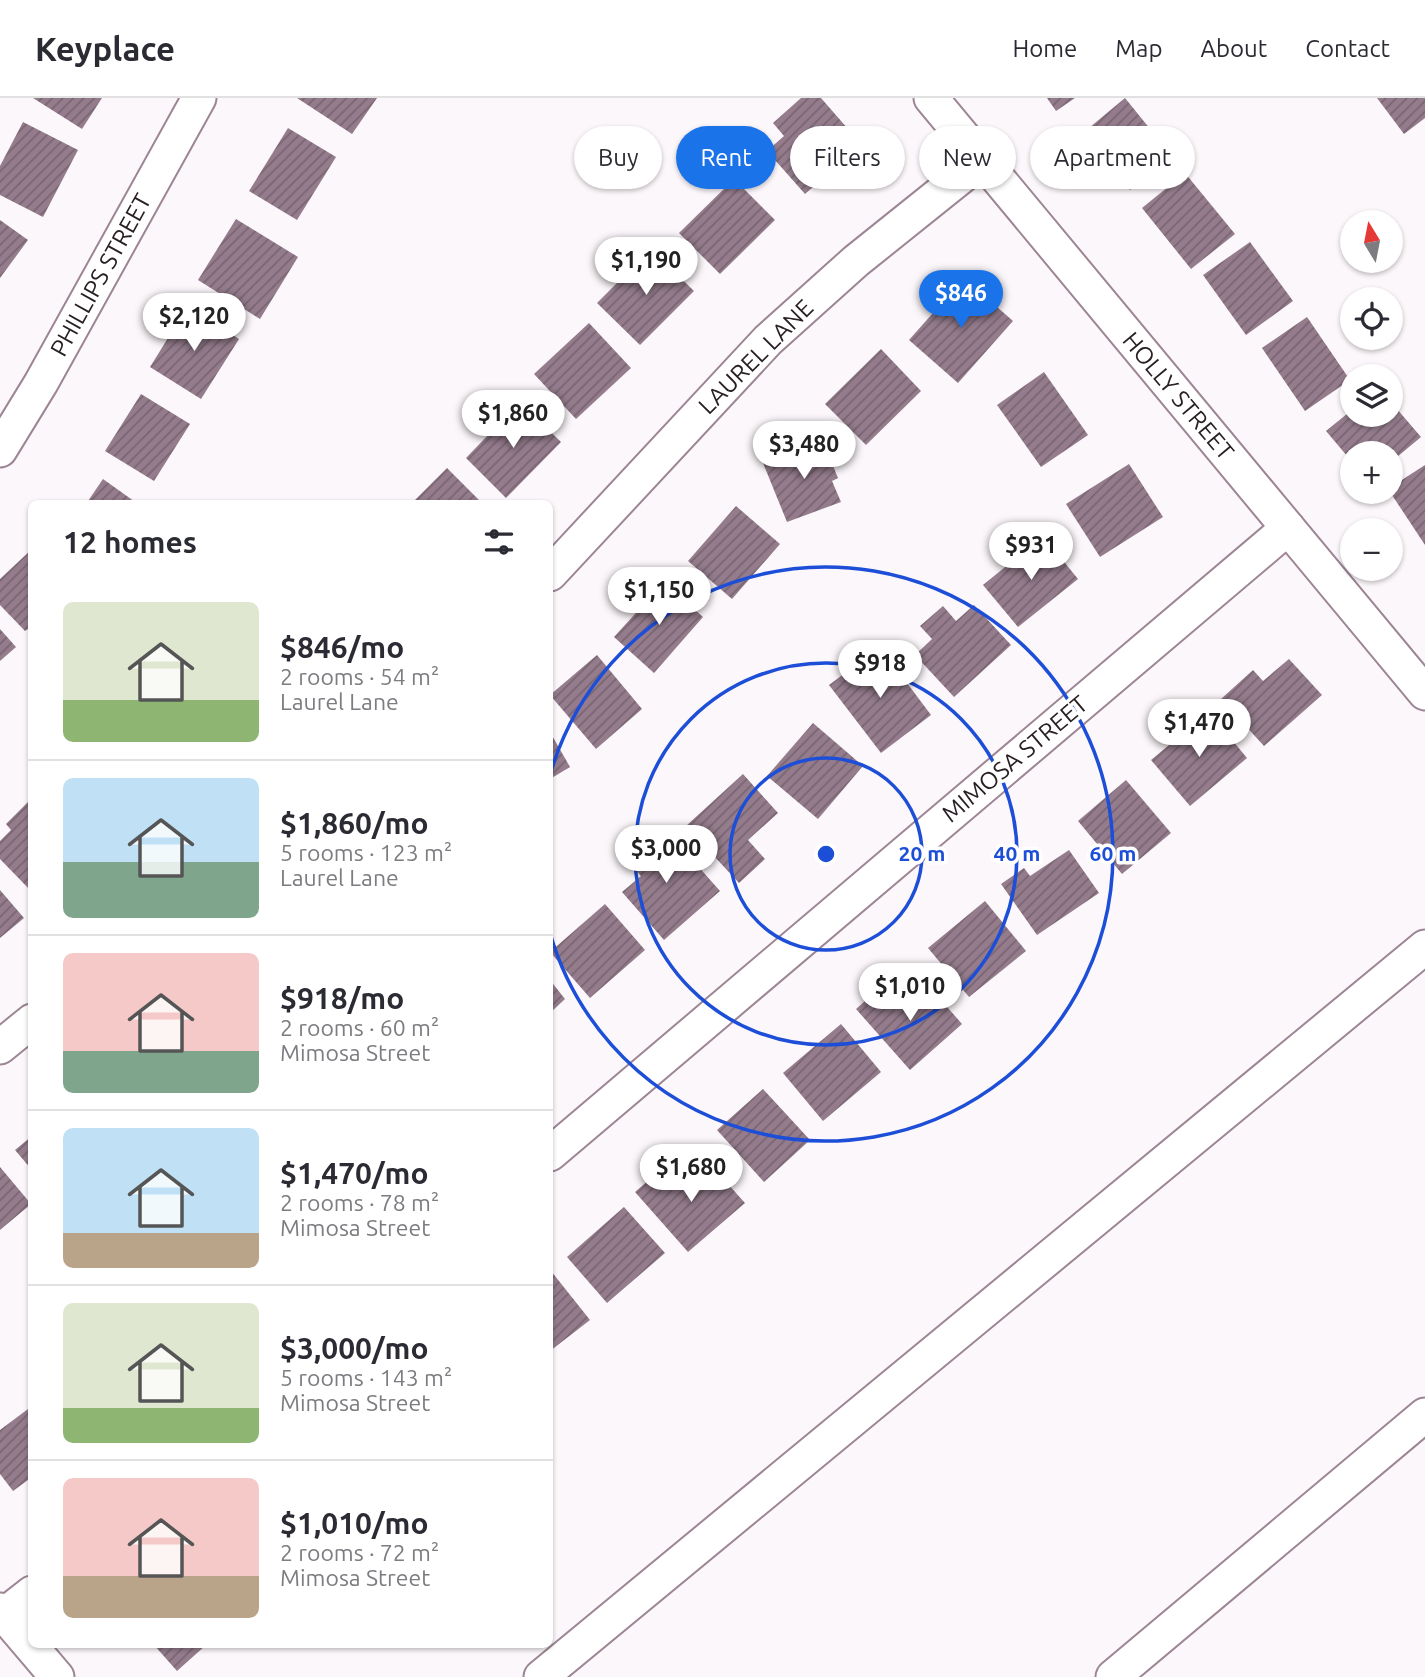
<!DOCTYPE html>
<meta charset="utf-8">
<style>
:root{--surface:#fff;--page:#f2f2f3;--text:#2b2b33;--muted:#7c7c81;--line:#e1e1e2;--accent:#1a73e8}
body{margin:0;font-family:Ubuntu,sans-serif;background:var(--page);color:var(--text);height:100vh;display:flex;flex-direction:column;font-size:26px;white-space:nowrap}
*{box-sizing:border-box;margin:0}
p{font-size:23px;color:var(--muted)}
.icon{flex:none;width:38px;height:38px;fill:none;stroke:currentColor;stroke-width:2;stroke-linecap:round;stroke-linejoin:round}
.map{position:relative;flex:1;overflow:hidden}
.side{position:absolute;left:28px;top:402px;width:525px;height:1148px;display:flex;flex-direction:column;background:var(--surface);border-radius:10px;box-shadow:0 2px 5px #0004}
.side>*{flex:none}
.hud{position:absolute;left:574px;top:28px;width:665px;height:63px;display:flex;gap:14px}
.needle{width:46px;rotate:350deg}
.tools{position:absolute;left:1340px;top:112px;display:grid;gap:14px}
.tools a{display:grid;place-items:center;width:63px;height:63px;border-radius:50%;background:var(--surface);box-shadow:0 2px 5px #0004;font-size:35px}
.price{position:absolute;translate:-50% -60px;padding:0 16px;border-radius:24px;background:#fff;color:#222;font-size:23px;line-height:46px;filter:drop-shadow(0 2px 4px #0008)}
.price::after{content:'';position:absolute;left:50%;top:42px;width:21px;height:16px;margin-left:-10px;background:inherit;clip-path:polygon(0 0,100% 0,50% 100%)}
.price.active{background:var(--accent);color:#fff}
ul{padding:0;list-style:none}
li{display:flex;align-items:center;gap:21px;height:175px;padding:0 35px}
li+li{border-top:2px solid var(--line)}
li span{display:grid;place-items:center;flex:none;width:196px;height:140px;border-radius:10px;color:#555}
li>.icon{margin-inline-start:auto}
span .icon{width:84px;height:84px;fill:#fffc;stroke-width:1}
li b{font-size:30px}
h2{display:flex;justify-content:space-between;align-items:center;height:84px;padding:0 35px;font-size:30px}
.tag{padding:0 24px;border-radius:32px;background:var(--surface);box-shadow:0 2px 5px #0004;font-size:24px;line-height:63px}
.tag.active{background:var(--accent);color:#fff}
header{display:flex;align-items:center;gap:42px;box-sizing:border-box;height:98px;padding:0 35px;background:var(--surface);border-bottom:2px solid var(--line)}
header strong{font-size:33px}
nav{display:flex;gap:38px;margin-inline-start:auto;font-size:24px}
.map>svg:first-child{display:block}
</style>
<header>
<strong>Keyplace</strong>
<nav><a>Home</a><a>Map</a><a>About</a><a>Contact</a></nav>
</header>
<div class="map">
<svg width="1425" height="1579" viewBox="0 0 1425 1579">
<defs>
<pattern id="building-hatch" width="6" height="6" patternUnits="userSpaceOnUse" patternTransform="scale(1.75)"><rect width="6" height="6" fill="#947c8c"/><path d="M-1 1l2-2M0 6l6-6M5 7l2-2" fill="none" stroke="#796572"/></pattern>
</defs>
<rect width="100%" height="100%" fill="#fcf7fa"/>
<g fill="url(#building-hatch)">
<polygon points="33,0 102,0 82,31"/>
<polygon points="297,0 377,0 352,36"/>
<polygon points="801,0 821,0 862,47 805,96 767,53 784,38 773,25"/>
<polygon points="1047,0 1075,0 1056,13"/>
<polygon points="1125,0 1172,58 1130,92 1083,35"/>
<polygon points="1377,0 1425,0 1425,20 1404,36"/>
<polygon points="23,24 78,52 43,119 0,97 0,68"/>
<polygon points="288,30 336,59 297,122 249,93"/>
<polygon points="1185,75 1235,136 1191,171 1142,110"/>
<polygon points="734,81 775,122 720,176 679,135"/>
<polygon points="236,121 298,159 260,221 198,182"/>
<polygon points="0,122 28,142 0,180"/>
<polygon points="1250,144 1293,203 1246,237 1203,177"/>
<polygon points="651,151 694,193 640,247 597,205"/>
<polygon points="964,180 1013,223 958,285 909,242"/>
<polygon points="188,208 239,241 201,301 150,269"/>
<polygon points="1307,219 1350,282 1305,313 1262,250"/>
<polygon points="589,225 631,270 576,321 534,276"/>
<polygon points="881,251 921,293 866,347 825,306"/>
<polygon points="1044,274 1088,337 1041,369 997,307"/>
<polygon points="141,296 190,326 154,383 105,353"/>
<polygon points="520,304 561,344 506,400 466,360"/>
<polygon points="1391,304 1421,339 1391,364 1391,355 1353,355 1353,365 1326,333 1353,311 1353,317 1391,317"/>
<polygon points="822,341 838,380 832,383 841,404 787,424 763,365"/>
<polygon points="1129,366 1163,419 1100,459 1066,406"/>
<polygon points="1425,367 1425,447 1390,394 1391,389"/>
<polygon points="447,370 483,406 411,406"/>
<polygon points="103,381 138,406 86,406"/>
<polygon points="736,408 780,446 732,501 688,463"/>
<polygon points="1043,438 1078,481 1018,529 983,487"/>
<polygon points="32,451 32,528 25,533 0,507 0,481"/>
<polygon points="664,484 703,519 654,575 614,539"/>
<polygon points="974,507 1011,547 954,599 915,557 932,541 920,528 943,508 956,523"/>
<polygon points="0,531 16,549 0,563"/>
<polygon points="880,549 931,617 881,655 829,587"/>
<polygon points="597,557 642,611 596,651 550,597"/>
<polygon points="1289,561 1322,597 1264,648 1221,601 1253,572 1263,583"/>
<polygon points="1209,614 1247,660 1190,708 1151,662"/>
<polygon points="813,625 863,668 818,721 767,678"/>
<polygon points="550,634 570,669 550,681"/>
<polygon points="743,676 778,715 748,742 765,761 739,785 686,728"/>
<polygon points="1126,682 1171,735 1122,776 1078,723"/>
<polygon points="30,702 32,704 32,794 0,761 0,743 11,732 6,726"/>
<polygon points="650,731 673,756 681,749 720,793 664,842 622,794 641,778 622,756"/>
<polygon points="1069,752 1099,795 1037,837 1001,786 1024,770 1030,778"/>
<polygon points="0,792 24,820 0,840"/>
<polygon points="985,803 1026,853 969,899 928,850"/>
<polygon points="605,806 645,852 590,900 550,854"/>
<polygon points="550,882 565,901 550,915"/>
<polygon points="927,886 962,926 910,972 856,911 882,888 900,909"/>
<polygon points="841,926 881,974 823,1023 783,975"/>
<polygon points="763,991 810,1042 764,1084 717,1032"/>
<polygon points="32,1038 32,1072 15,1052"/>
<polygon points="710,1066 745,1105 688,1154 635,1094 664,1069 682,1090"/>
<polygon points="0,1069 31,1106 0,1132"/>
<polygon points="624,1109 665,1155 607,1205 567,1159"/>
<polygon points="551,1173 590,1222 550,1253 550,1174"/>
<polygon points="32,1308 32,1379 13,1393 0,1376 0,1332"/>
<polygon points="154,1547 206,1547 177,1573"/>
</g>
<g fill="none" stroke-linecap="round" stroke-linejoin="round">
<g stroke="#9d8595" stroke-width="37">
<g id="street">
<polyline points="931,0 1425,595"/>
<polyline points="0,352 41,285 199,0"/>
<polyline points="550,476 768,242 856,163 982,62"/>
<polyline points="0,949 32,923"/>
<polyline points="550,1056 1288,430"/>
<polyline points="0,1512 57,1579"/>
<polyline points="4,1517 32,1495"/>
<polyline points="541,1579 1425,849"/>
<polyline points="1113,1579 1425,1317"/>
</g>
</g>
<use href="#street" stroke="#fff" stroke-width="33"/>
</g>
<g fill="none" stroke="#1d4ed8" stroke-width="3.5">
<circle cx="826" cy="756" r="96"/>
<circle cx="826" cy="756" r="191"/>
<path d="M550 677A287 287 0 1 1 550 835"/>
</g>
<g text-anchor="middle" stroke-width="7" stroke-linejoin="round" paint-order="stroke">
<g font-size="24" fill="#292026" stroke="#fff">
<text transform="translate(101 177) rotate(-61)" y="8">PHILLIPS STREET</text>
<text transform="translate(756 259) rotate(-45)" y="8">LAUREL LANE</text>
<text transform="translate(1178 298) rotate(50)" y="8">HOLLY STREET</text>
<text transform="translate(1015 661) rotate(-40)" y="8">MIMOSA STREET</text>
</g>
</g>
<circle cx="826" cy="756" r="10" fill="#1d4ed8" stroke="#fff" stroke-width="3.5"/>
<g font-size="21" text-anchor="middle" font-weight="bold" fill="#1d4ed8" stroke="#fff" stroke-width="7" stroke-linejoin="round" paint-order="stroke">
<text x="922" y="763">20 m</text>
<text x="1017" y="763">40 m</text>
<text x="1113" y="763">60 m</text>
</g>
</svg>
<div class="tools">
<a><svg class="needle" viewBox="-14 -14 28 28"><path d="M0-13l5 13h-10z" fill="#e53935"/><path d="M0 13l5-13h-10z" fill="#7c7c81"/></svg></a>
<a><svg class="icon" aria-label="locate" viewBox="0 0 24 24"><circle cx="12" cy="12" r="6"/><path d="M12 2v4M12 18v4M2 12h4M18 12h4"/></svg></a>
<a><svg class="icon" aria-label="layers" viewBox="0 0 24 24"><path d="M12 4l9 5-9 5-9-5zM3 14l9 5 9-5"/></svg></a>
<a>+</a>
<a>−</a>
</div>
<b class="price" style="left:646px;top:199px">$1,190</b>
<b class="price active" style="left:961px;top:232px">$846</b>
<b class="price" style="left:194px;top:255px">$2,120</b>
<b class="price" style="left:513px;top:352px">$1,860</b>
<b class="price" style="left:804px;top:383px">$3,480</b>
<b class="price" style="left:1031px;top:484px">$931</b>
<b class="price" style="left:659px;top:529px">$1,150</b>
<b class="price" style="left:880px;top:602px">$918</b>
<b class="price" style="left:1199px;top:661px">$1,470</b>
<b class="price" style="left:666px;top:787px">$3,000</b>
<b class="price" style="left:910px;top:925px">$1,010</b>
<b class="price" style="left:691px;top:1106px">$1,680</b>
<div class="hud">
<a class="tag">Buy</a>
<a class="tag active">Rent</a>
<a class="tag">Filters</a>
<a class="tag">New</a>
<a class="tag">Apartment</a>
</div>
<section class="side">
<h2>12 homes<svg class="icon" aria-label="filters" viewBox="0 0 24 24"><path d="M4 7h16M4 17h16"/><circle cx="9" cy="7" r="2"/><circle cx="15" cy="17" r="2"/></svg></h2>
<ul>
<li><span style="background:linear-gradient(#dfe7d0 70%,#8fb573 0)"><svg class="icon" aria-label="home" viewBox="0 0 24 24"><path d="M3 11l9-7 9 7M6 9v11h12V9"/></svg></span><div><b>$846/mo</b><p>2 rooms · 54 m²</p><p>Laurel Lane</p></div></li>
<li><span style="background:linear-gradient(#bfe0f5 60%,#7fa58c 0)"><svg class="icon" aria-label="home" viewBox="0 0 24 24"><path d="M3 11l9-7 9 7M6 9v11h12V9"/></svg></span><div><b>$1,860/mo</b><p>5 rooms · 123 m²</p><p>Laurel Lane</p></div></li>
<li><span style="background:linear-gradient(#f6c9c9 70%,#7fa58c 0)"><svg class="icon" aria-label="home" viewBox="0 0 24 24"><path d="M3 11l9-7 9 7M6 9v11h12V9"/></svg></span><div><b>$918/mo</b><p>2 rooms · 60 m²</p><p>Mimosa Street</p></div></li>
<li><span style="background:linear-gradient(#bfe0f5 75%,#b9a48a 0)"><svg class="icon" aria-label="home" viewBox="0 0 24 24"><path d="M3 11l9-7 9 7M6 9v11h12V9"/></svg></span><div><b>$1,470/mo</b><p>2 rooms · 78 m²</p><p>Mimosa Street</p></div></li>
<li><span style="background:linear-gradient(#dfe7d0 75%,#8fb573 0)"><svg class="icon" aria-label="home" viewBox="0 0 24 24"><path d="M3 11l9-7 9 7M6 9v11h12V9"/></svg></span><div><b>$3,000/mo</b><p>5 rooms · 143 m²</p><p>Mimosa Street</p></div></li>
<li><span style="background:linear-gradient(#f6c9c9 70%,#b9a48a 0)"><svg class="icon" aria-label="home" viewBox="0 0 24 24"><path d="M3 11l9-7 9 7M6 9v11h12V9"/></svg></span><div><b>$1,010/mo</b><p>2 rooms · 72 m²</p><p>Mimosa Street</p></div></li>
</ul>
</section>
</div>
